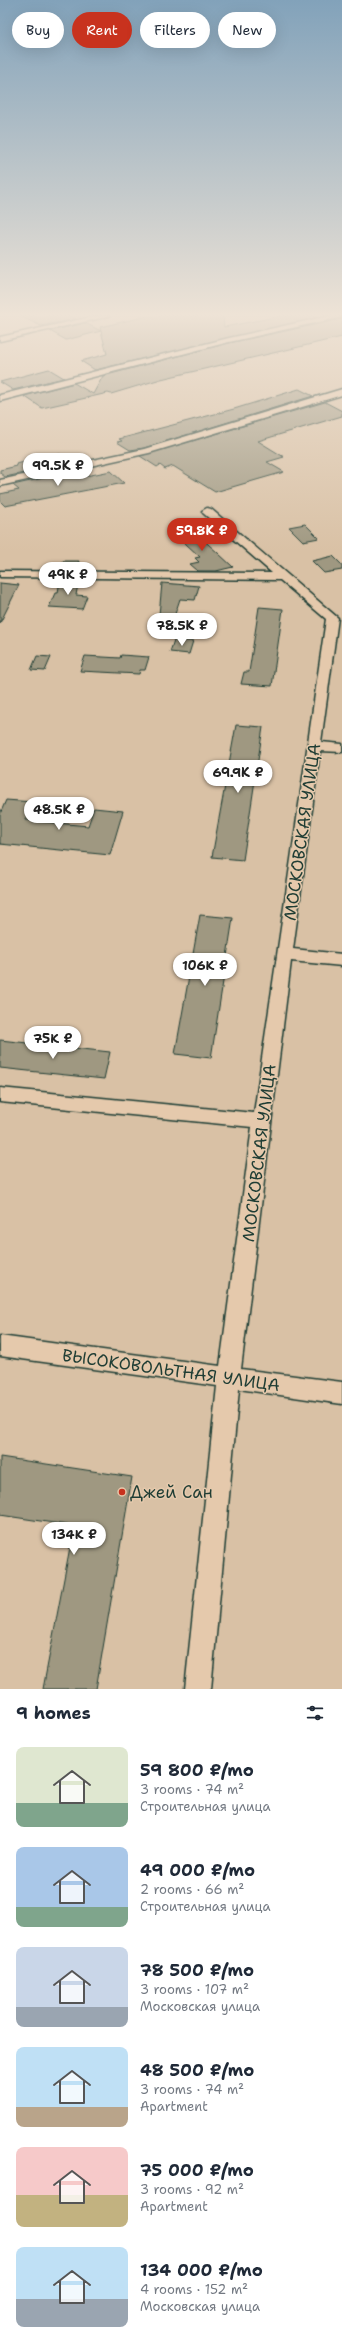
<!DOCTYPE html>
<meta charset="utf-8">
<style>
:root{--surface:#fff;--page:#f6f6f7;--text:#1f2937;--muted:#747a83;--accent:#c8321e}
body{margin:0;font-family:"Shantell Sans",sans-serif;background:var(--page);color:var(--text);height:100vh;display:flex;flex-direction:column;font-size:15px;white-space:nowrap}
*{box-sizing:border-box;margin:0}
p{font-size:13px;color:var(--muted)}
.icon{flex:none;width:22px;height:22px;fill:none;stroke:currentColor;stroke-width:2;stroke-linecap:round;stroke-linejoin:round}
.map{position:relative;height:1689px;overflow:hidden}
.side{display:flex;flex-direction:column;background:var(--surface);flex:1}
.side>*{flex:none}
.guide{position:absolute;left:12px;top:12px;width:318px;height:36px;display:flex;gap:8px}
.price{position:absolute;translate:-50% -34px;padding:0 9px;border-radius:14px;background:#fff;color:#222;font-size:13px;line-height:26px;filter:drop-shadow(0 1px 2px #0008)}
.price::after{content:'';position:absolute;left:50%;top:24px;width:12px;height:9px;margin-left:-6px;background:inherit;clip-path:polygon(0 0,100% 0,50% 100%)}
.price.active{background:var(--accent);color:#fff}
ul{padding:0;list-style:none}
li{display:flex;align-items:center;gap:12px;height:100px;padding:0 16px}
li span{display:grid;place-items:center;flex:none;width:112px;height:80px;border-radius:8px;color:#555}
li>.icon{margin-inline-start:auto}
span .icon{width:48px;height:48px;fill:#fffc;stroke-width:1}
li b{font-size:17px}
h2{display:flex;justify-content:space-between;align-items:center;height:48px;padding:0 16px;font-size:17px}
.pill{padding:0 14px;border-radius:18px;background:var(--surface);box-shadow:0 4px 16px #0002;font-size:14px;line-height:36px}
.pill.active{background:var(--accent);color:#fff}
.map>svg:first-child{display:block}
</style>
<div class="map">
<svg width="342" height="1689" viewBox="0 0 342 1689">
<rect width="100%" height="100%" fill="#d9c1a5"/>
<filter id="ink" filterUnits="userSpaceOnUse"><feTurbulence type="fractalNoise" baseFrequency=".025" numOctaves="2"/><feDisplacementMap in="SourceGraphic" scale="8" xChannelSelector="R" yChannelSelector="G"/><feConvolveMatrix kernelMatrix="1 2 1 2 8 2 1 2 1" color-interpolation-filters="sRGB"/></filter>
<g filter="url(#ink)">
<g fill="#9f9881" stroke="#1f3d34">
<polygon points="20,316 70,316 76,319 41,326"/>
<polygon points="148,316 223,316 224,327 281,316 323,316 95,370 81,361 107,354 101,331 66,340 50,331 85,323 101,331 100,327"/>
<polygon points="342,319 342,337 161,379 111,394 108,393 42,408 24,396 74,383 93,394 103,376 229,343"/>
<polygon points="49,369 64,378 13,390 0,382"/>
<polygon points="299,389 313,396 144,448 130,450 117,442 122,441 119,439 234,409"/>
<polygon points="325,402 342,411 342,416 258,441 284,457 267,462 284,472 215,492 173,466 165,469 160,465 157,467 140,456"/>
<polygon points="60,454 71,463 5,477 0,473 0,470 17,466 16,464"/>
<polygon points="79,470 86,476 111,471 124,483 5,506 0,501 0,494 19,490 13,485"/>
<polygon points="305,524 319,538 303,541 289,527"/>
<polygon points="189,527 218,553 233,567 216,571 198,571 190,564 199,562 195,558 200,557 172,531"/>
<polygon points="333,556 342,565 342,570 324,573 312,561"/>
<polygon points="63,561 79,561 78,564 81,564 80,570 61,570"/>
<polygon points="60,579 79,579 76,595 87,596 82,609 49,607 55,593 58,593"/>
<polygon points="0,583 19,585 0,623"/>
<polygon points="162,583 199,586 195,600 180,599 174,617 159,615"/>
<polygon points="259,607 283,609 272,686 241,684 244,672 249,672"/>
<polygon points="174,640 193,641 189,654 170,652"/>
<polygon points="121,655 149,657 145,670 140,670 139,674 80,671 85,656 120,658"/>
<polygon points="37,656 51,657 45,671 31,670"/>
<polygon points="236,725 263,727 243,860 212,857"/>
<polygon points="6,800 33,802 26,820 88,826 94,808 123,811 110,855 0,844 0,814"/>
<polygon points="200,915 233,918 211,1058 175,1054"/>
<polygon points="0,1040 110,1052 104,1079 0,1068"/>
<polygon points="0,1457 132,1477 96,1689 43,1689 74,1526 0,1515"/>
</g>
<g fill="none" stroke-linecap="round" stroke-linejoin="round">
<g stroke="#1f3d34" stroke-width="3">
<g id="minor">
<polygon points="96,316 110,316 0,341 0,337"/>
<polygon points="329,316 342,317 229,342 0,401 0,395 229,338"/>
<polygon points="342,389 342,395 149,453 0,486 0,480 144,449"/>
<polygon points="207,508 211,509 338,618 321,742 342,744 342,752 320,751 293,949 342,954 342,966 291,961 241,1369 342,1382 342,1404 239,1389 211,1689 185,1689 217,1386 0,1356 0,1336 220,1366 252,1127 0,1102 0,1088 254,1113 326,619 280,580 0,577 0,571 272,573 203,513 202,511"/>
</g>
</g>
<use href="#minor" fill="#e5c9ac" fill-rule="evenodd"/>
</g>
</g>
<linearGradient id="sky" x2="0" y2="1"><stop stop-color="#82a2ba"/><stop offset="0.57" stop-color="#eee3d6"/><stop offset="1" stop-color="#eee3d6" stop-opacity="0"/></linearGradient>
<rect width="342" height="552" fill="url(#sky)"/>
<circle fill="#c8321e" stroke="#e5c9ac" stroke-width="1.5" cx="122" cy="1492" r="4"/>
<g text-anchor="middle" stroke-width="3" stroke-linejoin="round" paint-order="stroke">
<g font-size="17" fill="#1f3d34" stroke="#e5c9ac">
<text transform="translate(302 832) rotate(-82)" y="6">МОСКОВСКАЯ УЛИЦА</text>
<text transform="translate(259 1153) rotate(-83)" y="6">МОСКОВСКАЯ УЛИЦА</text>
<text transform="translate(171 1370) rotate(8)" y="6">ВЫСОКОВОЛЬТНАЯ УЛИЦА</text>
</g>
<g font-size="17" fill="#1f3d34" stroke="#e5c9ac" text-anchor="start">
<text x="130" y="1498">Джей Сан</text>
</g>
</g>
</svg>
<b class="price" style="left:58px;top:487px">99.5K ₽</b>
<b class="price active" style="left:202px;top:552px">59.8K ₽</b>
<b class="price" style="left:68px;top:596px">49K ₽</b>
<b class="price" style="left:182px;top:647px">78.5K ₽</b>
<b class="price" style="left:238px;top:794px">69.9K ₽</b>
<b class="price" style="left:59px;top:831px">48.5K ₽</b>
<b class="price" style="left:205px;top:987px">106K ₽</b>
<b class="price" style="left:53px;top:1060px">75K ₽</b>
<b class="price" style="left:74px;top:1556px">134K ₽</b>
<div class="guide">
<a class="pill">Buy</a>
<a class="pill active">Rent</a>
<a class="pill">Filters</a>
<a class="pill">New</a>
</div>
</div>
<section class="side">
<h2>9 homes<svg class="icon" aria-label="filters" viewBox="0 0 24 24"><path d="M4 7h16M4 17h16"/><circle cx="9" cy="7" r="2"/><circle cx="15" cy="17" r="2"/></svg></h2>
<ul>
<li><span style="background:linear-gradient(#dfe7d0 70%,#7fa58c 0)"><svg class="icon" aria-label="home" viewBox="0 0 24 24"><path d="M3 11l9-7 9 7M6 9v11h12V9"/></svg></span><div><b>59 800 ₽/mo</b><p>3 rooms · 74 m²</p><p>Строительная улица</p></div></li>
<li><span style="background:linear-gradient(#a9c7e8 75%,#7fa58c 0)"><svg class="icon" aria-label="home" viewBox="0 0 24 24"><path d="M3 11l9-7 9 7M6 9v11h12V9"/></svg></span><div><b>49 000 ₽/mo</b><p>2 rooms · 66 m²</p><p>Строительная улица</p></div></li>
<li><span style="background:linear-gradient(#c9d6e8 75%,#9aa5b1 0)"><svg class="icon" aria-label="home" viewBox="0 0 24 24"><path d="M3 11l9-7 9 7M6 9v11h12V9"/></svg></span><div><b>78 500 ₽/mo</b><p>3 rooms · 107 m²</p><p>Московская улица</p></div></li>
<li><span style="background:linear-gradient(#bfe0f5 75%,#b9a48a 0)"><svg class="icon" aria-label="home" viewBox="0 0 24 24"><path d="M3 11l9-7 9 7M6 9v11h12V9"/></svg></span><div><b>48 500 ₽/mo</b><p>3 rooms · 74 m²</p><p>Apartment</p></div></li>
<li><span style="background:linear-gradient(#f6c9c9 60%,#c2b280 0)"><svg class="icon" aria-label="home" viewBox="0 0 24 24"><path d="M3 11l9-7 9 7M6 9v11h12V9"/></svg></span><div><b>75 000 ₽/mo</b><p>3 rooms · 92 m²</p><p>Apartment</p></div></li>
<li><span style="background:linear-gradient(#bfe0f5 65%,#9aa5b1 0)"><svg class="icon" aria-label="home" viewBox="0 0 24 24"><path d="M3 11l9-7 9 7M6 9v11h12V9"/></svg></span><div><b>134 000 ₽/mo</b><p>4 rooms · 152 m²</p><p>Московская улица</p></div></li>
</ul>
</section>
